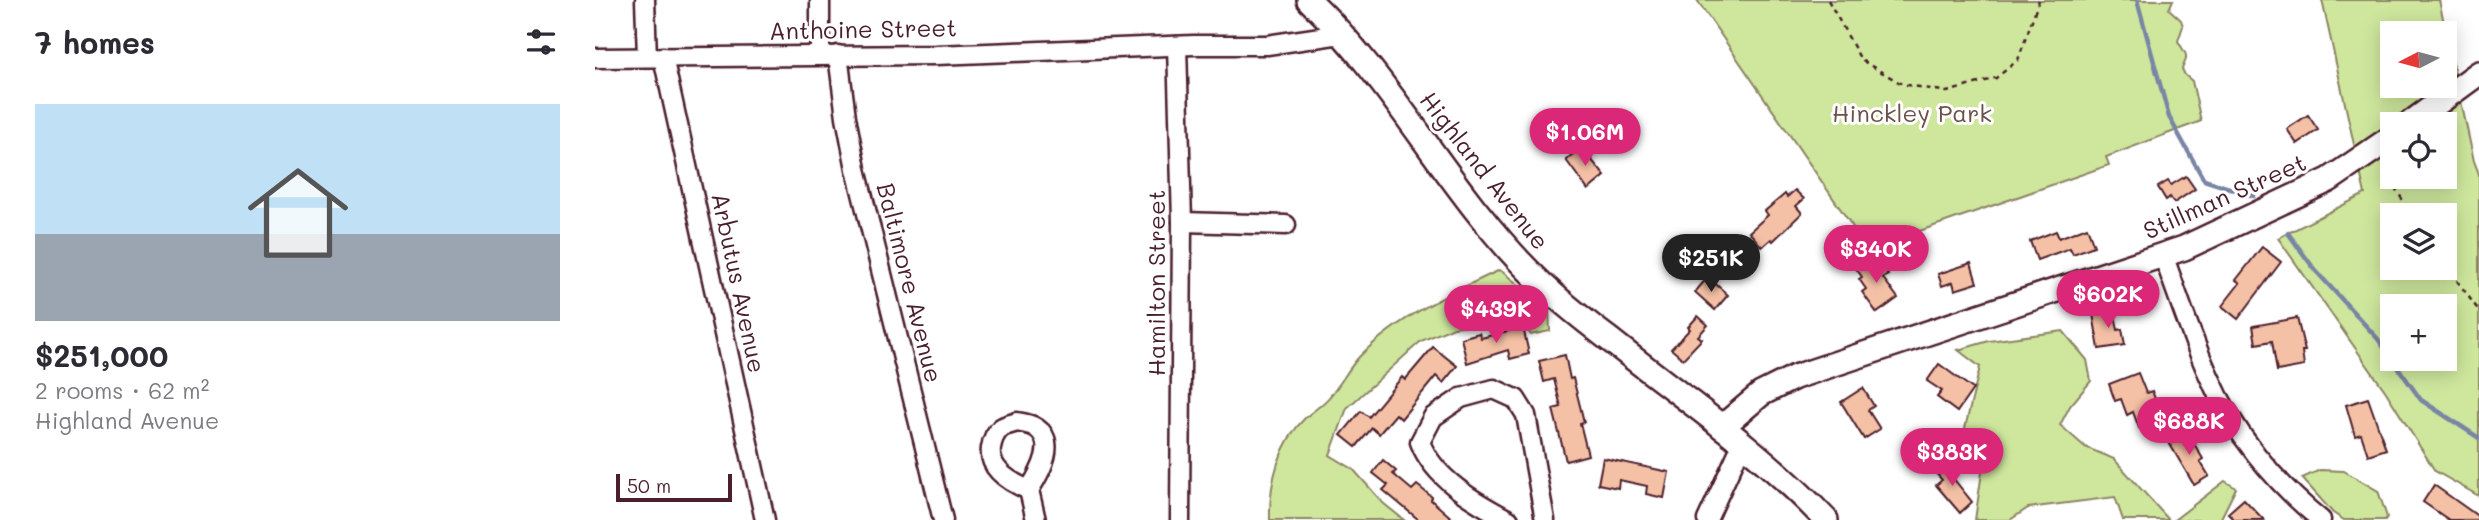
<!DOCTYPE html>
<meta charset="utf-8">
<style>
:root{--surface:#fff;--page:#f2f2f3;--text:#2b2b33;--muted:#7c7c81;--accent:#db2777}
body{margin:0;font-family:Mali,sans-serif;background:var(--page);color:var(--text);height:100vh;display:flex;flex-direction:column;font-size:26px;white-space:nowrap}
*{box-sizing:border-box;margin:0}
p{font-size:23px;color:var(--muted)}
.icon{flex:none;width:38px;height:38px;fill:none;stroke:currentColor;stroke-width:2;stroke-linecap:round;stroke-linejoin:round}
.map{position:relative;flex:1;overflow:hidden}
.panel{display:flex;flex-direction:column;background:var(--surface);width:595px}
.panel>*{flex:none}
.needle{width:46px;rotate:264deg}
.buttons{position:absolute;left:1785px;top:21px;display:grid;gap:14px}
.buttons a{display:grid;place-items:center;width:77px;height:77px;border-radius:0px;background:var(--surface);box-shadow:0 4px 18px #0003;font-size:35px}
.scale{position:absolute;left:21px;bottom:18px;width:116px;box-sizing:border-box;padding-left:7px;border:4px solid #4a1f2b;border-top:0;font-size:19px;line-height:24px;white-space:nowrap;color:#4a1f2b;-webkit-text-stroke:5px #fff;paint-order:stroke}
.price{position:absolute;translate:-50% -60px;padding:0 16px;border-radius:24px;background:var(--accent);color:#fff;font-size:23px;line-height:46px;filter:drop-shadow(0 2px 4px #0008)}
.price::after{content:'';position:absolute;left:50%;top:42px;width:21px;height:16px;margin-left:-10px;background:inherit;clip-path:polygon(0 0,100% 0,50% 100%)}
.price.on{background:#222;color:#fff}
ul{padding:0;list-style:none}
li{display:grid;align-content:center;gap:14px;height:371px;padding:0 35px}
li span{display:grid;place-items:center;height:217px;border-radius:0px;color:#555}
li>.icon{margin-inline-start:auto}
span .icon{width:126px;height:126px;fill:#fffc;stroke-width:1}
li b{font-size:30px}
h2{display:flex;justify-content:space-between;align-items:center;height:84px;padding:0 35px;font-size:30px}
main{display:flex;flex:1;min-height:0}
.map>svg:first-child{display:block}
</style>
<main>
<section class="panel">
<h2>7 homes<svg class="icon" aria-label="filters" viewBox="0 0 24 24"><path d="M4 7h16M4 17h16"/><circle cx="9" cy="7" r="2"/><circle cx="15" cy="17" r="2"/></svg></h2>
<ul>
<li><span style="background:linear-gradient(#bfe0f5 60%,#9aa5b1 0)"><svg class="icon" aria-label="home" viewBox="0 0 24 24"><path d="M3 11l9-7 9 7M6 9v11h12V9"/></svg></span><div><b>$251,000</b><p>2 rooms · 62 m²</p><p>Highland Avenue</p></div></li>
</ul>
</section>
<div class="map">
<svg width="1884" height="520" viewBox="0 0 1884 520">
<rect width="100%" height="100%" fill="#fff"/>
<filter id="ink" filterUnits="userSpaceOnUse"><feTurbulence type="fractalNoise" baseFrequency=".0143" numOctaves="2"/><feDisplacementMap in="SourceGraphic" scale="14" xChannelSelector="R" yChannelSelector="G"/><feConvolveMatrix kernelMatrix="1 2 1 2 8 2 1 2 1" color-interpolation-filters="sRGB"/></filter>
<g filter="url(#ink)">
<g fill="#cee79d" stroke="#8c8364" stroke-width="2" fill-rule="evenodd">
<path d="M1102,0h476l-4,9 12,11 2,6 -5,15c7,14 12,11 4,28l3,6 7,6 9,40 -95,36 3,8 -241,84z"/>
<path d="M1727,0h117l35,161 5,13v322l-44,-25 -49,-79 -108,-154 87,-44zM1797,33h53v53h-53zM1797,124h53v53h-53zM1797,215h53v53h-53zM1797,306h53v53h-53z"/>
<path d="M905,270l49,39 1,22 -19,4 -13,-17 -64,9 -33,14 -74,67 -17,47 23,14 30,34 21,17h-134c-1,-37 9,-77 36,-103 8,-7 18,-13 24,-21 11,-12 18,-27 29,-39 39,-40 91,-64 141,-87z"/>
<polygon points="1468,331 1492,360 1496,381 1475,406 1465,425 1490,447 1519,459 1574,520 1528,520 1520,497 1433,508 1415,520 1380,520 1387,472 1370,428 1385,367 1363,350 1394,341"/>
<polygon points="1725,470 1749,471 1783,491 1792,517 1790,520 1749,520 1738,513 1707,478"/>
<polygon points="1630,481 1641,488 1625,520 1579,520"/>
</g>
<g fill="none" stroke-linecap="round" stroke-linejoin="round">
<g stroke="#7985a4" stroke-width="4.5">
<polyline points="1542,0 1574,117 1609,180 1659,196"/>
<polyline points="1693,233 1720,270 1783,339 1826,400 1884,438"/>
</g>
</g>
<g fill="#f5c1a6" stroke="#4a1f2b" stroke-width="2">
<polygon points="1713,115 1723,130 1702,144 1692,129"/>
<polygon points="986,147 1010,176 993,190 971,160"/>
<polygon points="1591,176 1600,189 1579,203 1575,197 1571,200 1563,187 1573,181 1576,185"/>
<polygon points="1200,190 1209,199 1201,206 1207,213 1178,241 1176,239 1167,247 1154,232 1173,215 1170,211 1190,194 1192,197"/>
<polygon points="1492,227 1499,246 1478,254 1475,248 1442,260 1435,241 1461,231 1464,238"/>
<polygon points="1667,247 1686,262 1643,319 1627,306 1645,283 1641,280"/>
<polygon points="1274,257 1280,266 1284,263 1293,275 1288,278 1303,298 1282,313 1267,292 1271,289 1264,279 1267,277 1260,267"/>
<polygon points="1376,263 1382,283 1360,290 1358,282 1347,286 1343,274"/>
<polygon points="1113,277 1133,295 1120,310 1100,292"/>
<polygon points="1519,310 1523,330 1527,329 1530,345 1504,349 1498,314"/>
<polygon points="1103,316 1113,325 1103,336 1107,339 1088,359 1076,349 1095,329 1093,327"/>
<polygon points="1702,318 1710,351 1707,351 1709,366 1682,371 1677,341 1661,344 1658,326"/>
<polygon points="928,327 934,354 915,359 913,350 872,363 866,338 884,333 886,338"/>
<polygon points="838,347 862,366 848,383 841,376 806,419 801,414 784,434 777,428 761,447 746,435 766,411 774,417 807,377 810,380"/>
<polygon points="970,355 975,379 978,378 989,422 985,423 993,455 971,461 958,409 966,407 959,379 949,382 944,361"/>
<polygon points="1344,364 1378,389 1362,412 1342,397 1347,391 1332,381"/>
<polygon points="1543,373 1551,393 1557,391 1568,419 1544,428 1538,412 1532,415 1526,399 1520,401 1514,384"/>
<polygon points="1268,388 1279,406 1273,410 1285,429 1269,439 1246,402"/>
<polygon points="1773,398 1791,449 1773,455 1766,434 1760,436 1751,405"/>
<polygon points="1591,430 1608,459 1605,461 1614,476 1599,485 1573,441"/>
<polygon points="1008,458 1074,472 1069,498 1051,494 1052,486 1024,480 1023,488 1003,484"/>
<polygon points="788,460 801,471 798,474 817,490 822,485 837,497 836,500 859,520 824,520 788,490 793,485 778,473"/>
<polygon points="1350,462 1360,474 1358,478 1377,502 1365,513 1341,485 1347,480 1339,471"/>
<polygon points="1839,485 1884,517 1884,520 1854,520 1828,502"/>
<polygon points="1649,499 1669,520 1640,520 1633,513"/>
</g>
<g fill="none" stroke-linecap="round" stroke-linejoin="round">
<g stroke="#4a1f2b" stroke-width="23">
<g id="minor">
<polyline points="50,0 52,57"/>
<polyline points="225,0 225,55"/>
<polyline points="582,46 587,222 585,520"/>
<polyline points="243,55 251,117 261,169 348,520"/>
<polyline points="68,57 170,520"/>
<polyline points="0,58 341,55 599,45 672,45 746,34"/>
<polyline points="587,222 691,225"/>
<path d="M1568,255c15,40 28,82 46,121 24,56 65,106 112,144"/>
<path d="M422,422c5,1 12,2 16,4 27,13 7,47 -4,64 -17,-7 -41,-20 -38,-42 1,-7 4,-15 10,-20 4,-3 11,-4 16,-6z"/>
<polyline points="434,490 441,520"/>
<path d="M914,520c-34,-18 -75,-41 -89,-78l13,-25 28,-19 33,-9 22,10 10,16 19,105"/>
<polyline points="1112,520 1147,444"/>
</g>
</g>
<g stroke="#4a1f2b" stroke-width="28">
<g id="tertiary">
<path d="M714,0c88,84 141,195 228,279 22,22 48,42 73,61 73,58 152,112 216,180"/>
<polyline points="1814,124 1884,73"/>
<polyline points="1127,427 1166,394 1200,377 1589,248 1734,180 1797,137"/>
</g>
</g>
<g stroke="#4a1f2b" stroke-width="2.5" stroke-dasharray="5 5" stroke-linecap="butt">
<polyline points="1233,0 1266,60 1307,84 1352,92 1401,78 1423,60 1444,0"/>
<polyline points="1789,170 1817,215"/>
<polyline points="1850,264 1884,311"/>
</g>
<use href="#minor" stroke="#fff" stroke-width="18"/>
<use href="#tertiary" stroke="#fff" stroke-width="23"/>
</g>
</g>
<g text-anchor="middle" stroke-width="6" stroke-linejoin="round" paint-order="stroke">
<g font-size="24" fill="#4a1f2b" stroke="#fff">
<text transform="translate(268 30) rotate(-1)" y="8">Anthoine Street</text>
<text transform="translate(889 171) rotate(52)" y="8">Highland Avenue</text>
<text transform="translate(1630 197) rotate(-24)" y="8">Stillman Street</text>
<text transform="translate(143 283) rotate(78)" y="8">Arbutus Avenue</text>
<text transform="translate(314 283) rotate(76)" y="8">Baltimore Avenue</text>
<text transform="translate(562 283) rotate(-90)" y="8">Hamilton Street</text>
</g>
<g font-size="24" fill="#6b5148" stroke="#fff">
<text x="1317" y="122">Hinckley Park</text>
</g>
</g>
</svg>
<div class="buttons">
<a><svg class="needle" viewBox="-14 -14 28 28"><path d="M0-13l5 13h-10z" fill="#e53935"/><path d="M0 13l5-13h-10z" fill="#7c7c81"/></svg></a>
<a><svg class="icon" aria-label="locate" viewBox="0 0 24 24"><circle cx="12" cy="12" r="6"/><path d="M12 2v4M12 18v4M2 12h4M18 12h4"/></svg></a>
<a><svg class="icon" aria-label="layers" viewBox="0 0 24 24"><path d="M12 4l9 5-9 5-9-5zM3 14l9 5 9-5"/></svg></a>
<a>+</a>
</div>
<div class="scale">50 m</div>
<b class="price" style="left:990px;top:168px">$1.06M</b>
<b class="price" style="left:1281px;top:285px">$340K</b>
<b class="price on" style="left:1116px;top:294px">$251K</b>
<b class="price" style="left:1513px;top:330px">$602K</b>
<b class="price" style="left:901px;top:345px">$439K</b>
<b class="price" style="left:1594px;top:457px">$688K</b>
<b class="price" style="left:1357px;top:488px">$383K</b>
</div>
</main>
